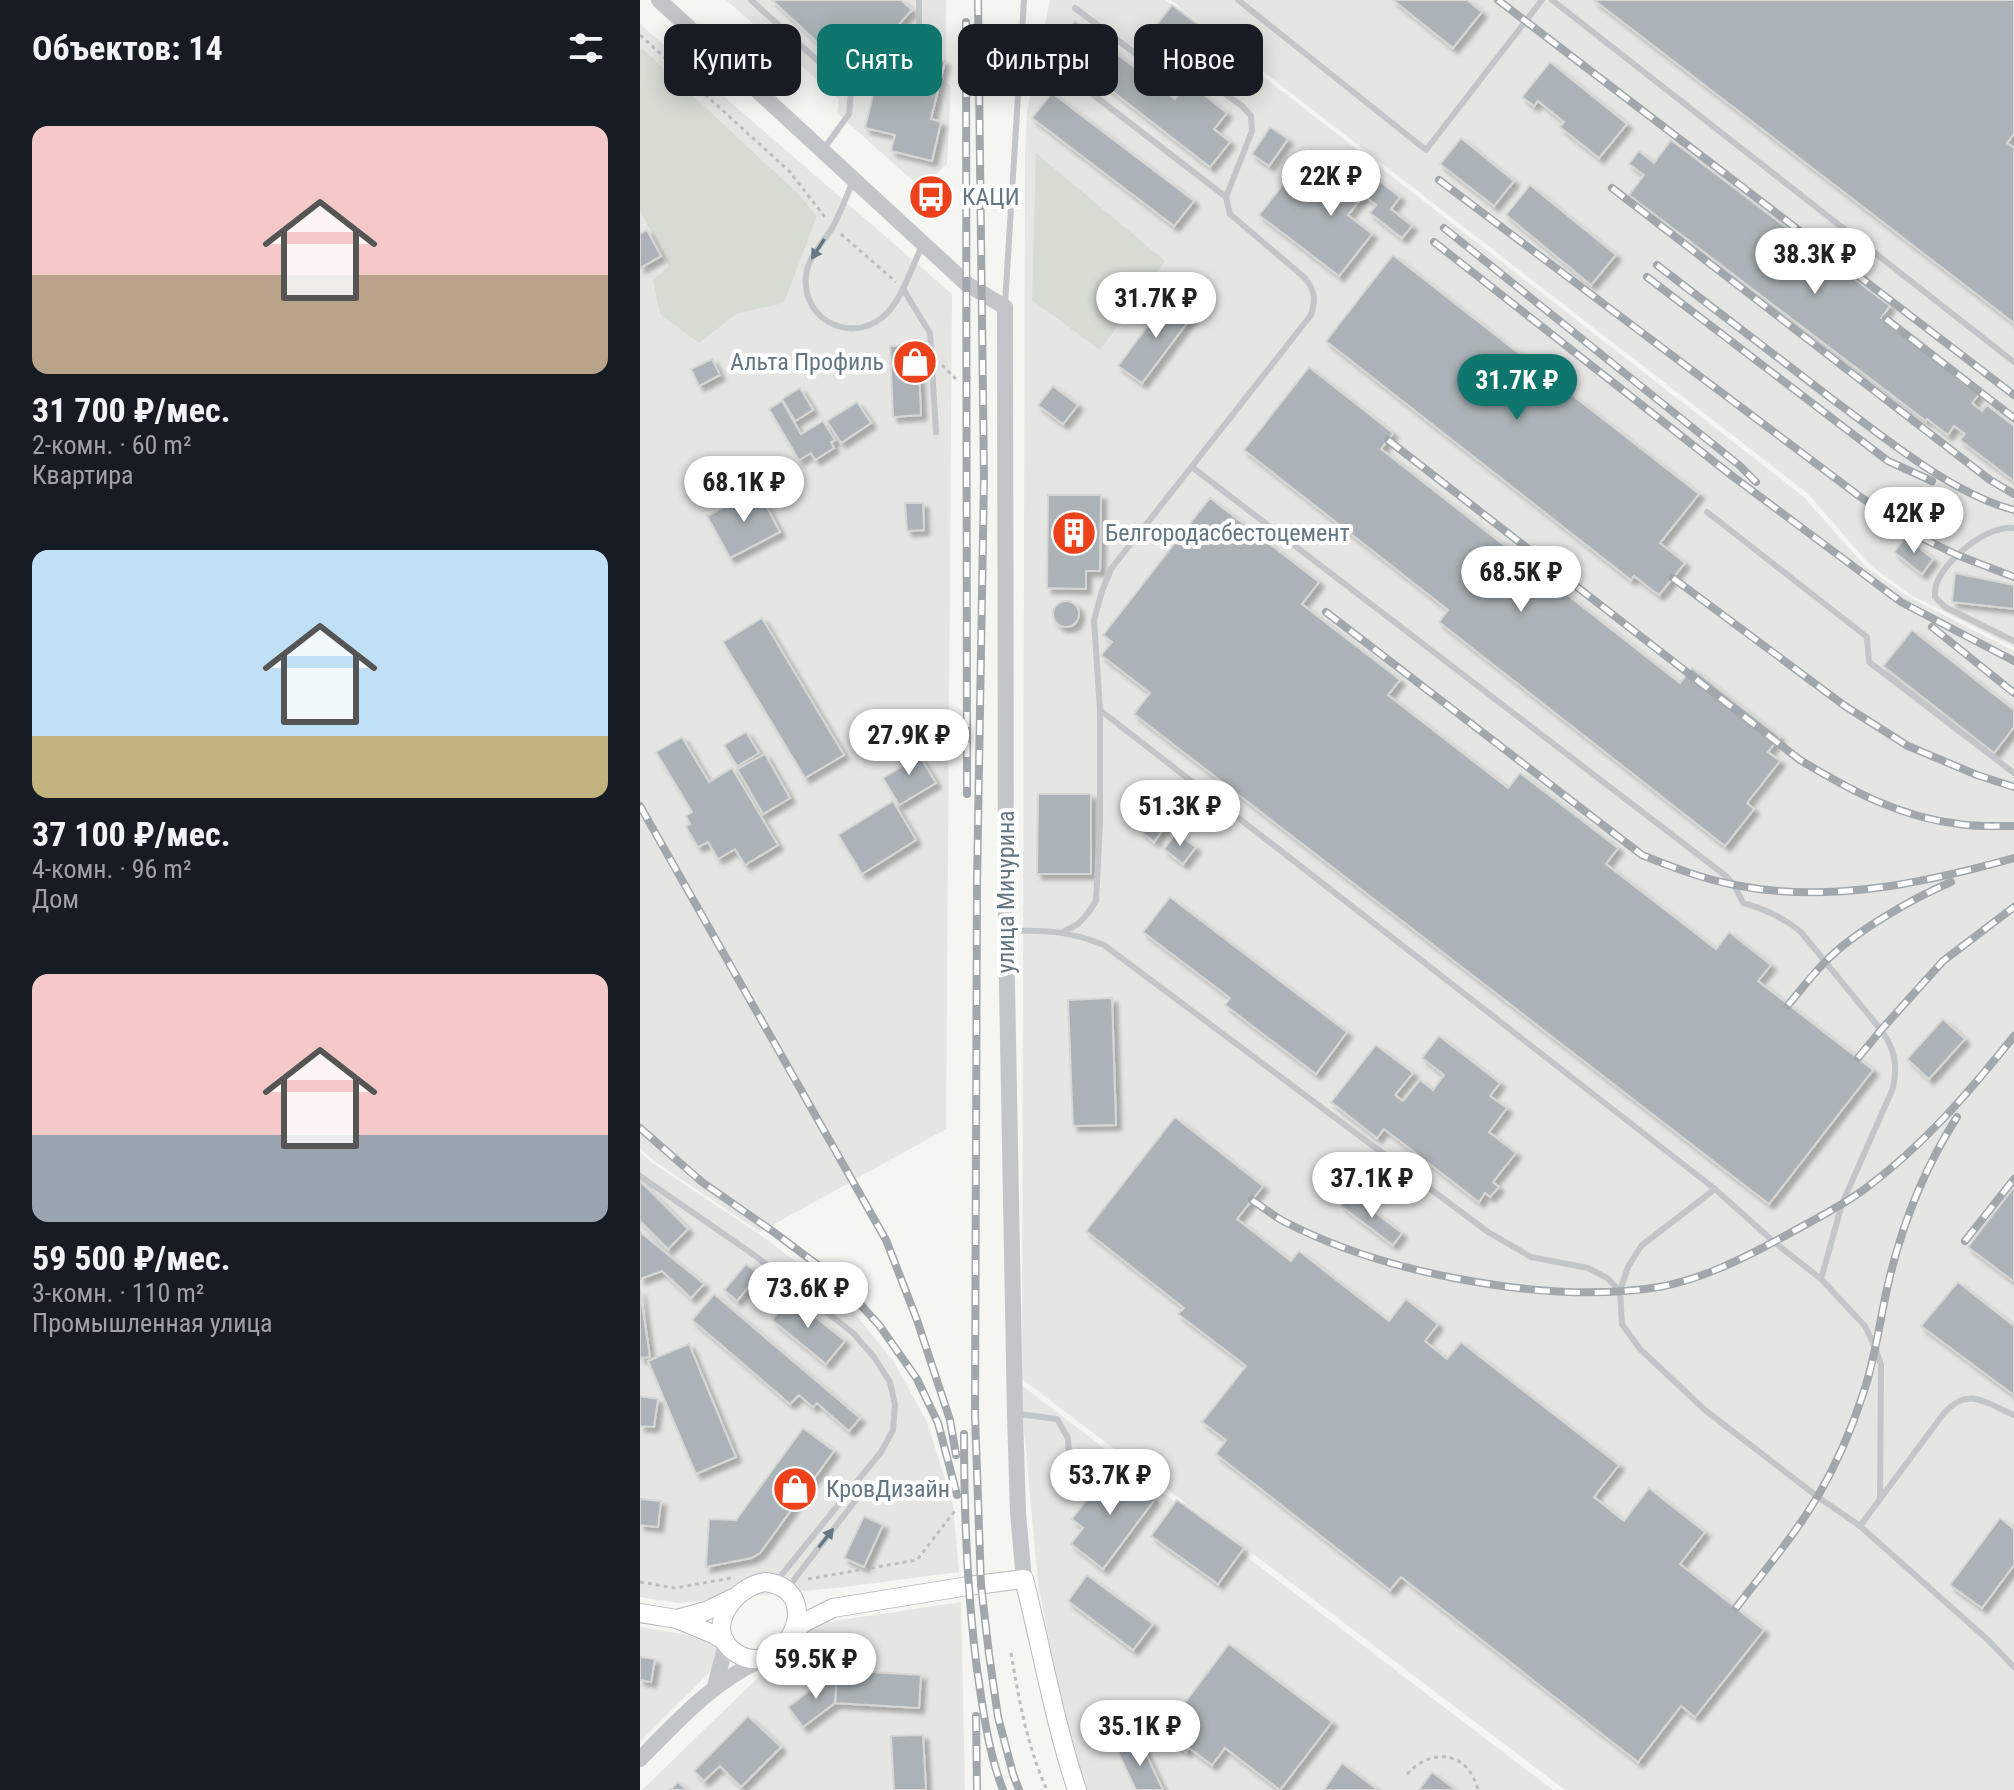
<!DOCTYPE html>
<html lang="ru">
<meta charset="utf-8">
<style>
:root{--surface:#171b24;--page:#20242c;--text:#f1f3f6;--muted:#9ea1a6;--accent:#0f766e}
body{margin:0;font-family:"Roboto Condensed",sans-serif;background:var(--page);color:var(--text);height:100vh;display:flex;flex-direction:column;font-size:30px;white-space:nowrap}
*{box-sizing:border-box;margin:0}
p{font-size:26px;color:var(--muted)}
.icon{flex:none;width:44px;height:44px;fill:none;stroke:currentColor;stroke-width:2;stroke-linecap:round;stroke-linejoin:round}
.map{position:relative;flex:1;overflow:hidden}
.side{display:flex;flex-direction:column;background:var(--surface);width:640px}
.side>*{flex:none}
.hud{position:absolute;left:24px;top:24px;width:760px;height:72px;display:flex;gap:16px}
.price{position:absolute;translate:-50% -68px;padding:0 18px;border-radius:28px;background:#fff;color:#222;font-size:26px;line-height:52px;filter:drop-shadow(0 2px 4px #0008)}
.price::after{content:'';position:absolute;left:50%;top:48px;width:24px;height:18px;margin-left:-12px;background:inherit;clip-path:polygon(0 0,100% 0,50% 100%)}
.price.active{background:var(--accent);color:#fff}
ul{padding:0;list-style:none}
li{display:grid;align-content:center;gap:16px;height:424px;padding:0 32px}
li span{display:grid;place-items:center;height:248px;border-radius:16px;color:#555}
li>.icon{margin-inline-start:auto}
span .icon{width:144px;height:144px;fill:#fffc;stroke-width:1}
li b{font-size:34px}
h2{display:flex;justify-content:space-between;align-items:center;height:96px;padding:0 32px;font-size:34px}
.chip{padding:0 28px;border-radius:16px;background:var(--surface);box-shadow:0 4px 20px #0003;font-size:28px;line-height:72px}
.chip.active{background:var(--accent);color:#fff}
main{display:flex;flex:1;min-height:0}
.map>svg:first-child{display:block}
</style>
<main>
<section class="side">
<h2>Объектов: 14<svg class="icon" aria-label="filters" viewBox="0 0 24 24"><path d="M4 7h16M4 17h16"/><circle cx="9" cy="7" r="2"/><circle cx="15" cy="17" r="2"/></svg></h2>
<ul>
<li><span style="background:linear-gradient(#f6c9c9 60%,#b9a48a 0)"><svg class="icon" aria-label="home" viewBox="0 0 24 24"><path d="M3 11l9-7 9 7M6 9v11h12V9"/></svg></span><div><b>31 700 ₽/мес.</b><p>2-комн. · 60 m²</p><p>Квартира</p></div></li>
<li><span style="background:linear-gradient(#bfe0f5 75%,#c2b280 0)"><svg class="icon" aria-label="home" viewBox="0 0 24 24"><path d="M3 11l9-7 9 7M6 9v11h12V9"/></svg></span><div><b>37 100 ₽/мес.</b><p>4-комн. · 96 m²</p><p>Дом</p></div></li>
<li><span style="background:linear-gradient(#f6c9c9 65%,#9aa5b1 0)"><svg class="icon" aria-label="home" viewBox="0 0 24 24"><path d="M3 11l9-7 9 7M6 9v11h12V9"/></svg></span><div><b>59 500 ₽/мес.</b><p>3-комн. · 110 m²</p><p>Промышленная улица</p></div></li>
</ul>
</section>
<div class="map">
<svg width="1374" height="1790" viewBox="0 0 1374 1790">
<defs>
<filter id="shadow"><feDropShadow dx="5" dy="5" stdDeviation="2" flood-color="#0004"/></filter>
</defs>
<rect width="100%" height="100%" fill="#f5f5f1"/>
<g fill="#e5e6e4">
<polygon points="86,0 306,0 306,82 311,86 307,164 281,188 197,113 199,99"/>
<polygon points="410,0 525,0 1164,497 1226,567 1269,597 1374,651 1374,1790 925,1790 382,1379 385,157 387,111"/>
<polygon points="531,0 1374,0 1374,647 1271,595 1230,565 1167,493"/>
<polygon points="0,24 312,294 306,1129 120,1232 14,1161 0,1148"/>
<polygon points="0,1152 11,1162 119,1234 169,1271 217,1316 254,1362 287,1422 313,1505 319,1572 204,1587 38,1603 0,1597"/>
<polygon points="380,1384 913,1790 444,1790 431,1751 398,1584"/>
<polygon points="321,1602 325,1790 2,1790 162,1635 181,1623"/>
<polygon points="0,1627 54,1636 88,1654 0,1742"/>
</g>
<g fill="#d6dcd2">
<polygon points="2,48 159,195 177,216 144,303 96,314 59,343 20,314 13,280 29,266 0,211 0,50"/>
<polygon points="396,153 525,261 460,350 392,300"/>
</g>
<g fill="#abb3b8" stroke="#d6d6d4" stroke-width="2" filter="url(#shadow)">
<polygon points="132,0 261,0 272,10 212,75"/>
<polygon points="753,0 827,0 842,12 813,48"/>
<polygon points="954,0 1374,0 1374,134 1367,143 1374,148 1374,323"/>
<polygon points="532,5 585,45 565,70 513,30"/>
<polygon points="435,21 535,99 548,82 587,113 574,129 590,142 570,167 415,47"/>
<polygon points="275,54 305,61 291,119 301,122 292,161 251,151 255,135 225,128 238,74 268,82"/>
<polygon points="910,62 987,124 959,158 920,127 924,122 898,101 894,106 882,97"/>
<polygon points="412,93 554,201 534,226 392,118"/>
<polygon points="630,127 648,139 629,166 612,154"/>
<polygon points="821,138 874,181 854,206 800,164"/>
<polygon points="1031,140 1250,306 1241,318 1319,377 1318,379 1339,394 1332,403 1342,411 1347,405 1374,426 1374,481 1320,440 1325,434 1314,426 1308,435 1287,419 1286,421 989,195 1004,175 989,164 999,151 1014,163"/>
<polygon points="724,169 760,197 751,209 772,226 762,238 730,213 736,205 724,195 708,215 732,234 699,276 619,215 653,172 696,205"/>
<polygon points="890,185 976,255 951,285 866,215"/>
<polygon points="7,230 21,256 0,268 0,234"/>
<polygon points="753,255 1059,494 1020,543 1045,563 1019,595 994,576 991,580 686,341"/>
<polygon points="529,297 553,315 502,383 478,366"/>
<polygon points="278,345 281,415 253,417 250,346"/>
<polygon points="72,359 80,375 59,386 51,369"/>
<polygon points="669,367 753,433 741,449 1040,683 1052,668 1140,737 1128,752 1140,761 1107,803 1114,809 1085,846 799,622 808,610 604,450"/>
<polygon points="413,386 438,405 423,424 398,405"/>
<polygon points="160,388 173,410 155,421 142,399"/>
<polygon points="142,401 161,434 183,421 195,440 191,442 194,448 175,460 171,453 159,460 129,409"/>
<polygon points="217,402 231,423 201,443 187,421"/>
<polygon points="118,490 140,532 90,558 67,516"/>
<polygon points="408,495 461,495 460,571 446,571 446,589 407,588"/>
<polygon points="570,498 679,582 662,604 760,680 748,695 868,788 880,773 978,848 966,864 1076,949 1089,932 1131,965 1118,981 1233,1070 1129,1204 494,714 510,693 461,655 472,642 463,635"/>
<polygon points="265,503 283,503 284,530 267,531"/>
<polygon points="1266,537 1293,559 1282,574 1254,552"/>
<polygon points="1315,573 1374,585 1374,609 1312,602"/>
<circle cx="426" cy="614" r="13"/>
<polygon points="122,618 204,755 165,778 83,642"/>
<polygon points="1272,630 1374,710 1374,727 1354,753 1243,666"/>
<polygon points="106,732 119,753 97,766 84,745"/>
<polygon points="42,737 69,782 92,768 138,845 105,865 95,849 78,859 68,842 58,847 46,827 50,824 46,816 52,812 16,752"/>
<polygon points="273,745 296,783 259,805 243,778 263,766 256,755"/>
<polygon points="125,754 150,798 123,814 97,769"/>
<polygon points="398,794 451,794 451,874 397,874"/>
<polygon points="253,801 276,840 222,874 198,835"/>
<polygon points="511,816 525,827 514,842 500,831"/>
<polygon points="536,833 556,847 543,864 524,849"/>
<polygon points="530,897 707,1032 676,1074 585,1005 590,998 503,932"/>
<polygon points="472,998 476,1125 433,1126 428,1000"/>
<polygon points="1303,1019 1325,1039 1289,1079 1267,1059"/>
<polygon points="799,1036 860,1083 850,1096 867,1108 849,1132 876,1153 853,1182 859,1187 850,1197 845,1193 839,1202 744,1129 737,1138 691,1102 736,1045 773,1073 755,1095 763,1101 780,1080 793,1090 804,1075 782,1058"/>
<polygon points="535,1117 623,1186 597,1219 651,1261 659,1251 749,1321 766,1299 798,1324 785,1341 807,1359 821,1342 979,1465 954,1497 984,1521 1009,1488 1065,1532 1040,1564 1124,1630 1055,1717 1041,1706 998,1762 761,1577 750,1590 576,1454 586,1440 562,1422 606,1366 538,1314 544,1308 446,1231"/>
<polygon points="0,1181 48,1229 28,1249 0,1221"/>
<polygon points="1374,1187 1374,1280 1373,1281 1328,1247"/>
<polygon points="710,1194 762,1233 753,1245 701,1206"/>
<polygon points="0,1232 64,1284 51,1298 22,1271 0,1279"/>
<polygon points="106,1264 119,1274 97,1301 84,1290"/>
<polygon points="1318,1282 1374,1326 1374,1395 1281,1326"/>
<polygon points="0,1290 10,1357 0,1358"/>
<polygon points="74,1294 220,1418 209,1431 177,1403 173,1407 159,1395 150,1404 52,1320"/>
<polygon points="151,1297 205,1341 186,1364 132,1320"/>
<polygon points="49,1344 96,1457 56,1474 8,1361"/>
<polygon points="0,1396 18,1399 14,1427 0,1426"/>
<polygon points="163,1428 194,1451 120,1553 111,1558 66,1567 69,1519 96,1520"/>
<polygon points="471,1467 515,1499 463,1569 431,1544 443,1528 432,1519"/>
<polygon points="0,1499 21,1501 18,1527 0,1525"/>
<polygon points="537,1500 604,1548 578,1584 511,1536"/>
<polygon points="224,1516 243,1525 224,1567 204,1558"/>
<polygon points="1360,1518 1374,1529 1374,1565 1342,1608 1310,1585"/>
<polygon points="447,1575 513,1624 493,1650 428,1601"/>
<polygon points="589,1644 692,1722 640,1790 585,1748 572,1765 549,1748 546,1752 522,1733"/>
<polygon points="0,1657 15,1659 11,1682 0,1680"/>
<polygon points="197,1670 281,1675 279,1708 195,1703"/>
<polygon points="197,1670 195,1703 163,1727 148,1707"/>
<polygon points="108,1716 141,1747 101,1787 80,1766 64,1781 54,1771"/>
<polygon points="283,1735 286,1790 254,1790 251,1736"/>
<polygon points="500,1741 523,1790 496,1790 478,1752"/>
<polygon points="702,1763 738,1790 684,1790"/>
<polygon points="792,1772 816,1790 779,1790"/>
<polygon points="38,1782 47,1790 30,1790"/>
</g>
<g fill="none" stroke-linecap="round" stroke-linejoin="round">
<g stroke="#b4babe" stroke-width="20">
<g id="secondary">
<path d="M126,1582c64,10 16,101 -30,71 -35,-23 -1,-68 30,-71z"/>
<polyline points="0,1613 37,1619 66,1611 93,1598"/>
<polyline points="37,1619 73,1634 85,1641"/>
<path d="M152,1633l13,-11 28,-14 135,-22 56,-7c18,71 30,142 53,211"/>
</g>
</g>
<g stroke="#bbbec0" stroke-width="3" stroke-dasharray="4 4" stroke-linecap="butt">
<polyline points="0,35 149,171 185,217"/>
<polyline points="201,234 256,282"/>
<polyline points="302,365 316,379"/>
<polyline points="168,1579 277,1560 317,1508"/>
<polyline points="0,1582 35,1588 91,1578"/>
<path d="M371,1653c8,47 16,93 36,137"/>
<path d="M767,1774c25,-27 61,-23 71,16"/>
</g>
<g stroke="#c2c6c9" stroke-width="6">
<polyline points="111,0 211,91"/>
<polyline points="598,0 786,150 902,0"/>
<polyline points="912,0 1374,362"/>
<path d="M435,8l81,61 37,2 49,35 9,10 1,15 -26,66 4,17 75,64c10,13 11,21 6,37l-200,254 -9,22 -8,29 6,90 615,479 59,53 47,37 44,47 10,21 6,18 -1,134"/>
<polyline points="438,83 586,197"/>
<polyline points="183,150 209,114 211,91 279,28 279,0"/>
<path d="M212,183c-6,15 -12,31 -20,45 -9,15 -24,29 -26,47 -5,48 51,72 83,36 15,-18 23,-44 33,-65"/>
<polyline points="263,289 290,333 296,432"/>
<polyline points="365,304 384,0"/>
<path d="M552,467l534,409 8,9 9,18c22,6 40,14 58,29l80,98c14,19 17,35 12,58l-51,116 -21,75"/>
<polyline points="1067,512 1227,637 1229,662 1374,773"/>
<path d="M1374,528c-26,-4 -70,32 -78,57 -1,4 -1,8 -1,12l10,10 69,34"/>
<path d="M369,931c37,-1 60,0 95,14l384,287 43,25 57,11 19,10 13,13"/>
<polyline points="423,932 438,924 448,913 456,901 460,822 460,710"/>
<polyline points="0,1176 114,1255 213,1333 234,1357 250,1382 255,1405 253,1430 241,1452 135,1583"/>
<polyline points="1075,1189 1001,1246 988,1267 980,1291 982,1324 1000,1349 1065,1410 1178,1497 1220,1526 1348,1640 1374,1667"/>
<polyline points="379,1414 417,1419 428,1438 431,1492"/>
<path d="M1220,1526l84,-113c25,-27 41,-10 70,2"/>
<polyline points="148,1590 156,1577 219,1496 211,1489"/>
</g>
<g stroke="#c2c6c9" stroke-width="16">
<polyline points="19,0 327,284 365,307 366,931 375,1414 378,1513 384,1579"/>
<polyline points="75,1686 86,1644"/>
<path d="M0,1759c38,-38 73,-78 123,-100"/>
</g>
<use href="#secondary" stroke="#fff" stroke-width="18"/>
<g stroke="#a0a8ad" stroke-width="8">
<g id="rail">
<polyline points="338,0 344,478 337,883 335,1415 341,1585 349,1654 358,1717 373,1774 379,1790"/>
<polyline points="858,0 1374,395"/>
<polyline points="326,22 327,794"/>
<polyline points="799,180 1219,496 1282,538 1317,555 1374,577"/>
<polyline points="972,188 1350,480 1374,494"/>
<polyline points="804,228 1099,465 1116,482"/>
<polyline points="794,242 1091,475 1261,602 1374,661"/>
<path d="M1017,265c58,45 117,89 175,134 52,38 120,95 182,111"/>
<polyline points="1007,277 1248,461 1292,481"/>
<polyline points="1246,319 1374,418"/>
<path d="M748,440l412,320c50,30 99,57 159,64 18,3 37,2 55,2"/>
<polyline points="1033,578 1205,706 1268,746 1337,775 1374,787"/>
<path d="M686,612l316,243c30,12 61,24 93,30 93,19 189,-2 279,-27"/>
<polyline points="1292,627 1374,693"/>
<polyline points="0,806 246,1240 277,1320 310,1420 316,1455"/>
<path d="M1148,1005c13,-15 24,-30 37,-43 29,-30 88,-64 126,-80"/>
<polyline points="1218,1058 1241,1030 1303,961 1374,907"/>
<polyline points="0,1128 62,1182 135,1233 199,1281 239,1325 277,1379 298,1423 317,1495"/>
<path d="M612,1200c12,8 23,17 35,23 53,27 110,44 167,55 67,13 137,20 205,9 44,-8 85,-29 124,-50 28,-16 58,-30 83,-49 58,-43 103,-96 148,-152"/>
<polyline points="1325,1241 1374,1179"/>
<path d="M324,1434c0,78 3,157 13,235 6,41 11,82 26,121"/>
<path d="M1096,1608c28,-37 59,-73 83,-114 18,-31 33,-66 44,-100 13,-37 17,-77 26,-114 14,-58 36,-113 68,-163"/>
<polyline points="336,1716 337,1790"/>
</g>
</g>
<use href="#rail" stroke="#fff" stroke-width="5" stroke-dasharray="15" stroke-linecap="butt"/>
</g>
<defs><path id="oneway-solid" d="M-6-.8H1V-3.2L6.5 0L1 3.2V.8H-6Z" transform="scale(2)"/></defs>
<g fill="#627684">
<use href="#oneway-solid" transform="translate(178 249) rotate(122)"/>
<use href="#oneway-solid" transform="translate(186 1538) rotate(-52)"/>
</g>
<defs>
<g id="bus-disc" transform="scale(2.3)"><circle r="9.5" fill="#ec411a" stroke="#fff"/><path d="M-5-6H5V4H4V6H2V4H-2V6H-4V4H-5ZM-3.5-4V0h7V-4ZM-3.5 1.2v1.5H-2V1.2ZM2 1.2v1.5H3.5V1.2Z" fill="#fff"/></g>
<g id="shop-disc" transform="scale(2.3)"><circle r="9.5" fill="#ec411a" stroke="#fff"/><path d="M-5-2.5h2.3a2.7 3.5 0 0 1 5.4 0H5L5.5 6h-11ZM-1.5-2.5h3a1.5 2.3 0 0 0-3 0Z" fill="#fff"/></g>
<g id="building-disc" transform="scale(2.3)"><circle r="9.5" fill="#ec411a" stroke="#fff"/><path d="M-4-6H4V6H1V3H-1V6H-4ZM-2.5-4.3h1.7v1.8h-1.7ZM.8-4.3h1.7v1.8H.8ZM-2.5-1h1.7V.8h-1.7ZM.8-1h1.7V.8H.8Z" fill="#fff"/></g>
</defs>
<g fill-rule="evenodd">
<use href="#bus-disc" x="291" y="197"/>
<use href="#shop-disc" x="275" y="362"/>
<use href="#building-disc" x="434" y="533"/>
<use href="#shop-disc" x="155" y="1489"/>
</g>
<g text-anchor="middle" stroke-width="8" stroke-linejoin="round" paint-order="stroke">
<g font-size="24" fill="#627684" stroke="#fff" text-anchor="start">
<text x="322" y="205">КАЦИ</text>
<text x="244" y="370" text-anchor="end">Альта Профиль</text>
<text x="465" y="541">Белгородасбестоцемент</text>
<text x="186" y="1497">КровДизайн</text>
</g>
<g font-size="24" fill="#627684" stroke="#fff">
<text transform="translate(366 892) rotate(-90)" y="8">улица Мичурина</text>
</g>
</g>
</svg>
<b class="price" style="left:691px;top:218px">22K ₽</b>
<b class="price" style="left:1175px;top:296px">38.3K ₽</b>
<b class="price" style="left:516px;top:340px">31.7K ₽</b>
<b class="price active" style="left:877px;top:422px">31.7K ₽</b>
<b class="price" style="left:104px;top:524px">68.1K ₽</b>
<b class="price" style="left:1274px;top:555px">42K ₽</b>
<b class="price" style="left:881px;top:614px">68.5K ₽</b>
<b class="price" style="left:269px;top:777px">27.9K ₽</b>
<b class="price" style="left:540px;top:848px">51.3K ₽</b>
<b class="price" style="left:732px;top:1220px">37.1K ₽</b>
<b class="price" style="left:168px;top:1330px">73.6K ₽</b>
<b class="price" style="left:470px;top:1517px">53.7K ₽</b>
<b class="price" style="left:176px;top:1701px">59.5K ₽</b>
<b class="price" style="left:500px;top:1768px">35.1K ₽</b>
<div class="hud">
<a class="chip">Купить</a>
<a class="chip active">Снять</a>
<a class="chip">Фильтры</a>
<a class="chip">Новое</a>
</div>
</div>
</main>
